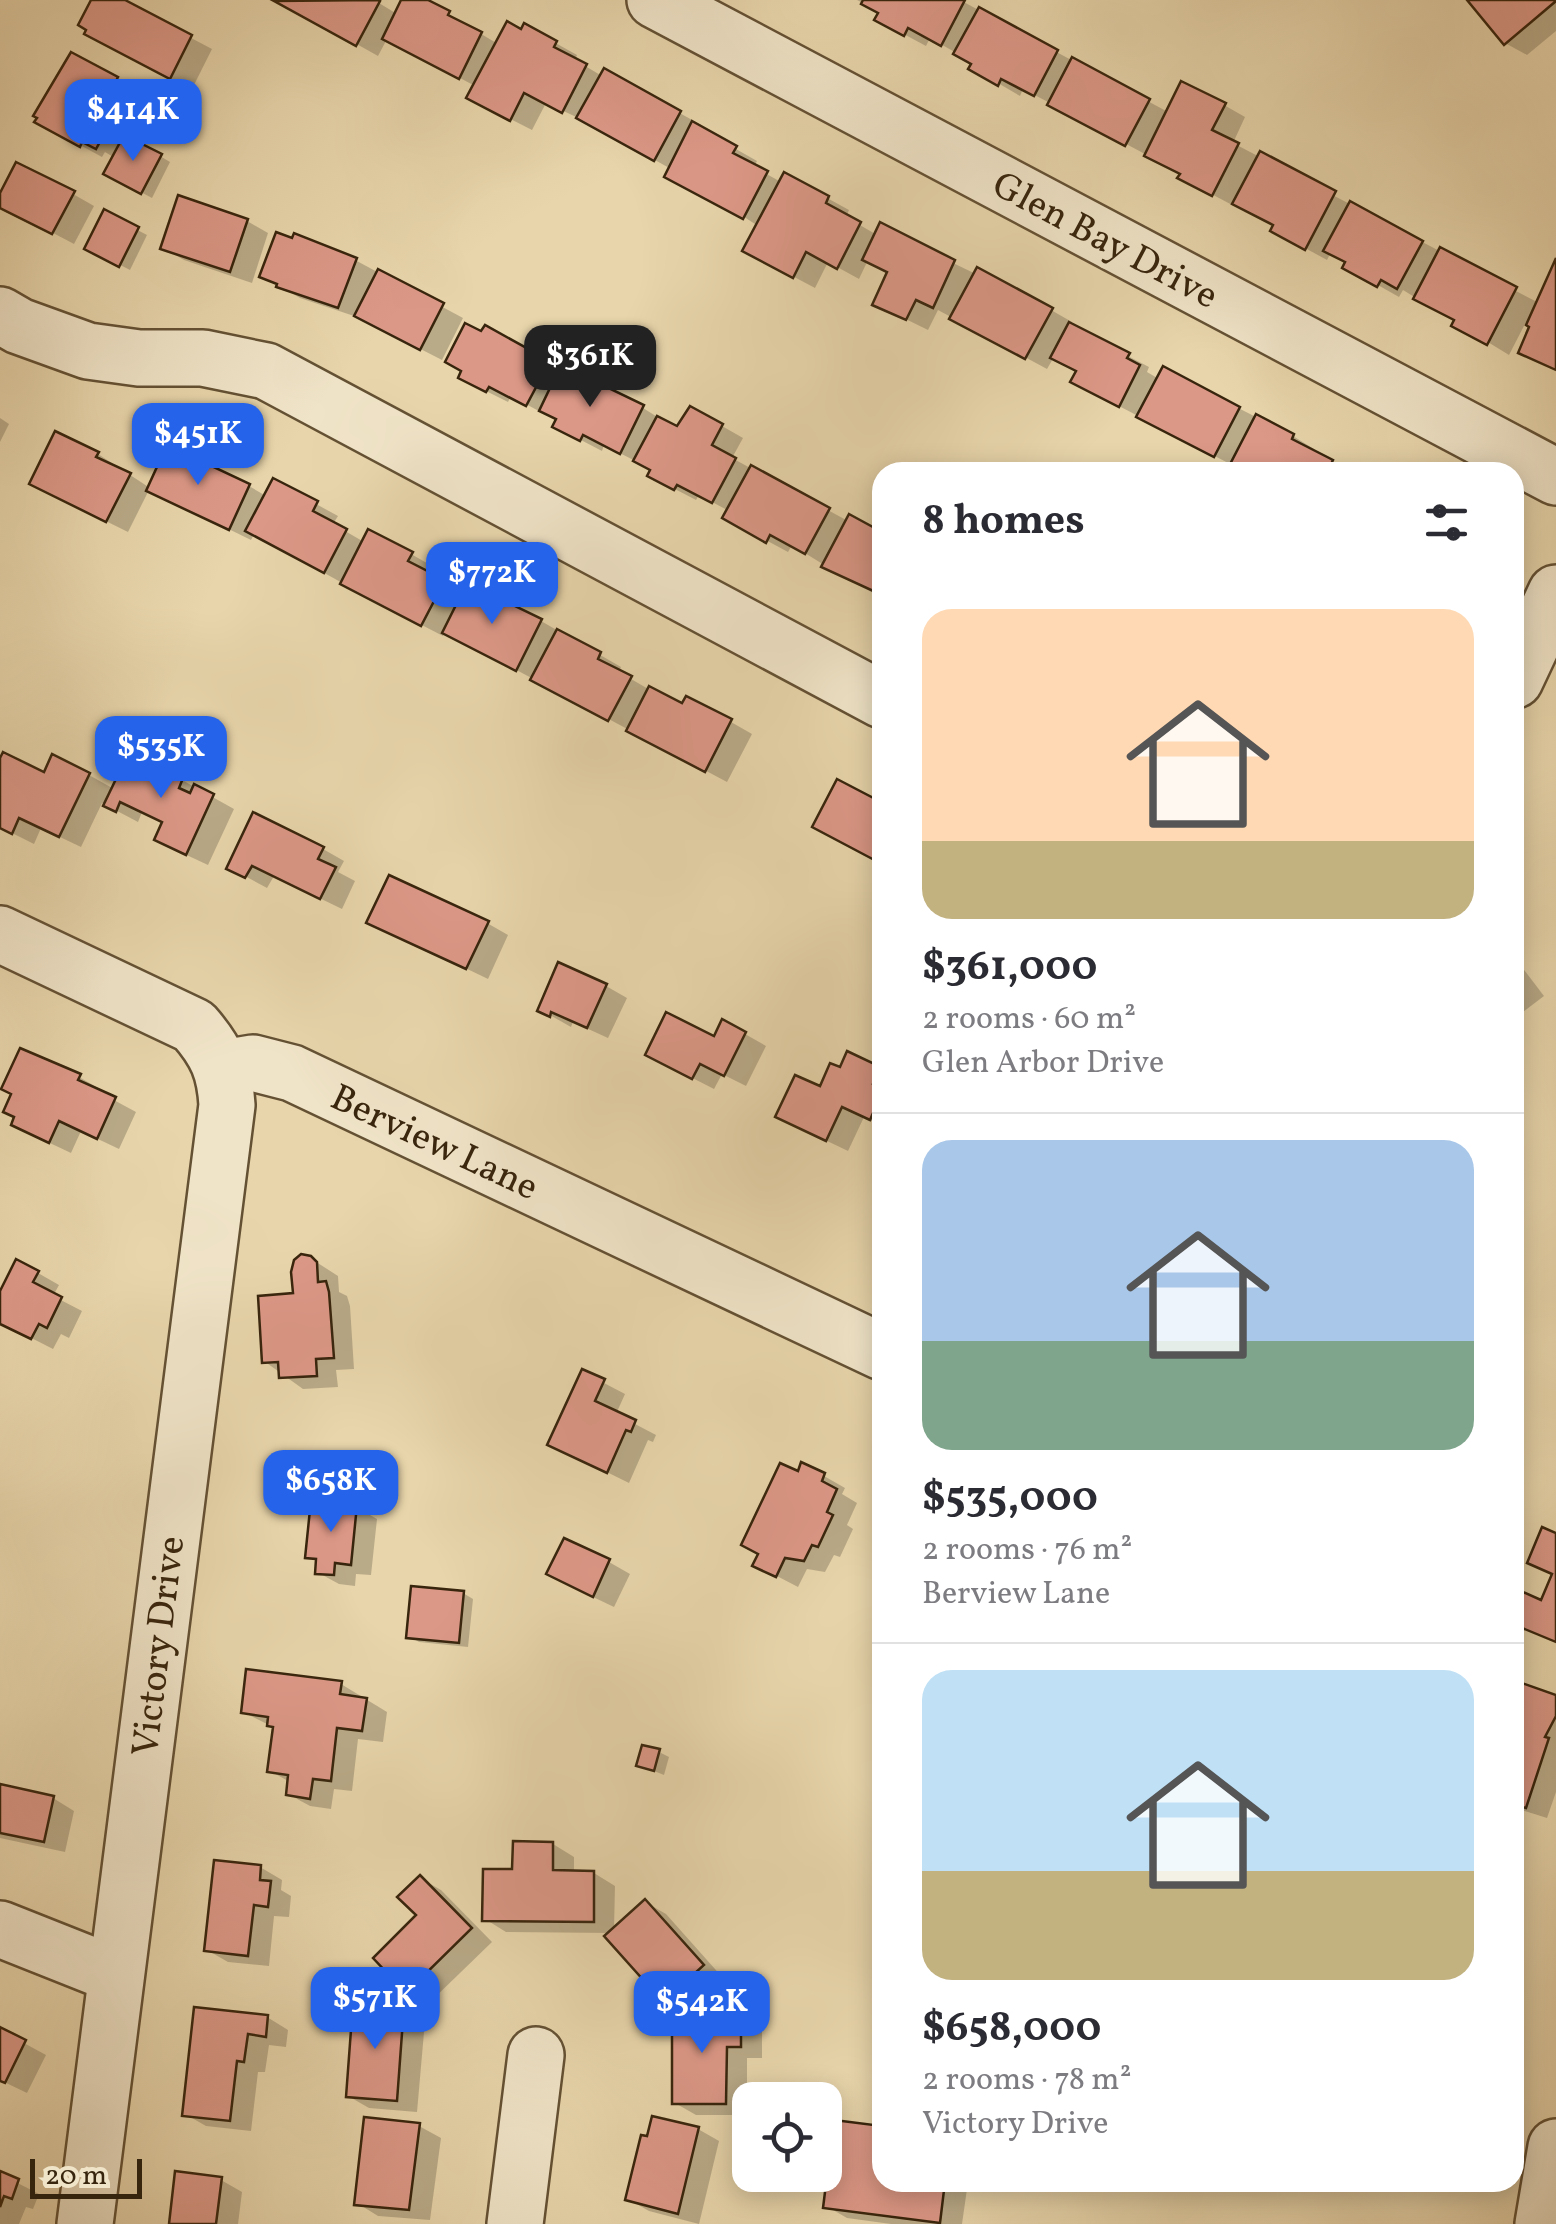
<!DOCTYPE html>
<meta charset="utf-8">
<style>
:root{--surface:#fff;--page:#f2f2f3;--text:#2b2b33;--muted:#7c7c81;--line:#e1e1e2;--accent:#2563eb}
body{margin:0;font-family:Vollkorn,serif;background:var(--page);color:var(--text);height:100vh;display:flex;flex-direction:column;font-size:38px;white-space:nowrap}
*{box-sizing:border-box;margin:0}
p{font-size:32px;color:var(--muted)}
.icon{flex:none;width:55px;height:55px;fill:none;stroke:currentColor;stroke-width:2;stroke-linecap:round;stroke-linejoin:round}
.map{position:relative;flex:1;overflow:hidden}
.sheet{position:absolute;left:872px;top:462px;width:652px;height:1730px;display:flex;flex-direction:column;background:var(--surface);border-radius:30px;box-shadow:0 5px 25px #0003}
.sheet>*{flex:none}
.controls{position:absolute;left:732px;top:2082px;display:grid;gap:20px}
.controls a{display:grid;place-items:center;width:110px;height:110px;border-radius:20px;background:var(--surface);box-shadow:0 5px 25px #0003;font-size:50px}
.scale{position:absolute;left:30px;bottom:25px;width:112px;box-sizing:border-box;padding-left:10px;border:5px solid #38250d;border-top:0;font-size:28px;line-height:35px;white-space:nowrap;color:#38250d;-webkit-text-stroke:8px #f0e4c8;paint-order:stroke}
.price{position:absolute;translate:-50% -85px;padding:0 22px;border-radius:20px;background:var(--accent);color:#fff;font-size:32px;line-height:65px;filter:drop-shadow(0 2px 5px #0008)}
.price::after{content:'';position:absolute;left:50%;top:60px;width:30px;height:22px;margin-left:-15px;background:inherit;clip-path:polygon(0 0,100% 0,50% 100%)}
.price.selected{background:#222;color:#fff}
ul{padding:0;list-style:none}
li{display:grid;align-content:center;gap:20px;height:530px;padding:0 50px}
li+li{border-top:2px solid var(--line)}
li span{display:grid;place-items:center;height:310px;border-radius:30px;color:#555}
li>.icon{margin-inline-start:auto}
span .icon{width:180px;height:180px;fill:#fffc;stroke-width:1}
li b{font-size:42px}
h2{display:flex;justify-content:space-between;align-items:center;height:120px;padding:0 50px;font-size:42px}
.map>svg:first-child{display:block}
</style>
<div class="map">
<svg width="1556" height="2224" viewBox="0 0 1556 2224">
<rect width="100%" height="100%" fill="#e8d5ab"/>
<filter id="stains"><feTurbulence type="fractalNoise" baseFrequency=".002" numOctaves="4"/><feColorMatrix values="0 0 0 0 .2 0 0 0 0 .09 0 0 0 0 .02 0 0 0 .5 -.17"/></filter>
<radialGradient id="worn" r=".72"><stop offset=".6" stop-color="#630" stop-opacity="0"/><stop offset="1" stop-color="#630" stop-opacity=".3"/></radialGradient>
<g fill="#0003">
<polygon points="94,0 119,0 212,49 192,89 108,46"/>
<polygon points="278,0 374,0 397,14 404,0 424,0 498,44 522,32 525,26 577,55 575,60 602,76 605,71 701,125 699,128 757,161 754,167 781,182 785,175 849,210 846,217 877,235 953,263 1051,310 1072,322 1070,326 1149,367 1147,372 1159,379 1164,370 1293,436 1314,449 1312,452 1350,472 1229,472 1232,465 1094,393 1079,371 1054,357 1047,369 938,310 928,330 875,304 890,273 868,260 859,279 828,262 815,288 766,262 758,226 671,169 585,121 546,103 532,130 491,109 475,86 387,39 378,56"/>
<polygon points="857,0 960,0 1168,112 1224,105 1245,117 1233,143 1539,303 1556,265 1556,371 1521,352 1533,326 1526,322 1509,355 1403,290 1399,297 1346,267 1348,262 1331,252 1327,260 1294,242 1276,225 1236,203 1234,206 1202,189 1182,174 1050,103 1023,89 1020,96 972,68 974,63 930,38 926,46 898,31 881,12"/>
<polygon points="1470,0 1556,0 1556,31 1527,55 1505,43"/>
<polygon points="117,79 138,91 118,131 170,162 152,198 107,174 115,158 105,152 102,157 58,133"/>
<polygon points="73,194 94,206 74,244 0,205 0,199"/>
<polygon points="105,213 147,235 130,270 87,248"/>
<polygon points="247,221 268,233 252,283 184,260 163,248"/>
<polygon points="355,260 463,318 442,360 360,318 300,298 262,276"/>
<polygon points="486,328 562,370 643,408 678,430 722,426 743,438 732,458 848,521 850,518 882,535 882,594 879,596 845,578 792,545 788,552 725,518 729,511 699,495 696,500 671,487 653,470 604,445 602,451 577,438 549,414 548,416 511,396 508,402 482,389 482,334"/>
<polygon points="0,418 9,424 0,442"/>
<polygon points="56,434 98,454 150,488 249,486 266,496 274,481 338,516 333,524 364,542 411,554 432,566 429,574 465,594 541,621 621,667 619,672 650,690 683,707 731,722 752,734 727,782 445,632 443,636 364,595 254,534 251,540 149,490 128,532 53,495"/>
<polygon points="0,764 45,775 89,775 114,789 182,780 234,809 208,865 178,851 164,823 142,812 138,822 102,803 81,847 41,828 34,844 0,827"/>
<polygon points="323,849 344,861 338,872 355,881 342,909 274,876 267,888 230,868"/>
<polygon points="370,922 487,923 508,935 488,979"/>
<polygon points="1515,958 1544,996 1515,1018"/>
<polygon points="606,986 627,998 608,1038 573,1022 571,1027 541,1010"/>
<polygon points="745,1034 766,1046 746,1086 722,1074 714,1089 669,1066 715,1040"/>
<polygon points="849,1054 882,1071 882,1126 864,1117 848,1151 800,1128 821,1090 841,1070"/>
<polygon points="79,1077 100,1089 99,1092 136,1112 119,1149 81,1131 71,1153 35,1136"/>
<polygon points="310,1258 338,1276 339,1292 347,1296 350,1306 354,1369 336,1370 338,1387 303,1389 264,1361"/>
<polygon points="38,1273 59,1285 53,1296 82,1311 69,1338 61,1334 53,1349 0,1322 0,1296"/>
<polygon points="583,1372 625,1394 616,1414 656,1435 653,1442 648,1440 629,1483 550,1444"/>
<polygon points="799,1474 824,1476 845,1488 842,1494 857,1503 847,1525 853,1529 840,1557 834,1555 825,1572 807,1569 798,1587 756,1565"/>
<polygon points="356,1507 377,1519 371,1575 356,1574 355,1586 339,1584 317,1572 318,1562 308,1556"/>
<polygon points="609,1562 630,1574 614,1607 570,1586"/>
<polygon points="463,1593 473,1599 468,1647 419,1642 409,1636"/>
<polygon points="341,1684 387,1712 383,1742 358,1739 352,1791 334,1789 331,1809 310,1806 288,1794 290,1782 270,1771 275,1728 243,1712"/>
<polygon points="1556,1697 1556,1792 1547,1818 1515,1808 1515,1704"/>
<polygon points="659,1752 669,1757 664,1775 639,1765"/>
<polygon points="0,1787 53,1798 74,1811 65,1852 0,1838"/>
<polygon points="553,1844 574,1857 574,1873 594,1873 615,1886 614,1930 645,1902 666,1914 723,1978 686,2012 665,2000 611,1933 506,1932 485,1919 515,1871"/>
<polygon points="260,1867 282,1880 281,1890 291,1896 289,1917 274,1916 269,1966 228,1962 207,1950"/>
<polygon points="420,1878 441,1890 492,1942 429,2003 408,1991 420,1915"/>
<polygon points="403,2009 425,2021 417,2112 369,2108 348,2096"/>
<polygon points="196,2010 267,2017 288,2030 286,2047 269,2045 265,2072 258,2072 251,2131 206,2126 185,2114"/>
<polygon points="728,2016 762,2031 762,2058 747,2058 747,2115 696,2115 675,2103"/>
<polygon points="0,2030 46,2055 27,2093 0,2080"/>
<polygon points="836,2123 882,2129 882,2182 968,2182 962,2224 891,2224 847,2218 826,2206"/>
<polygon points="419,2126 441,2138 430,2220 378,2216 357,2203"/>
<polygon points="698,2129 719,2141 699,2224 649,2211 628,2199"/>
<polygon points="0,2174 39,2194 33,2209 26,2207 19,2224 0,2224"/>
<polygon points="221,2180 242,2192 238,2224 171,2224"/>
</g>
<g fill="#dc9887" stroke="#38250d" stroke-width="2.5">
<polygon points="91,0 125,0 192,35 170,79 84,34 86,30 78,25"/>
<polygon points="378,0 380,1 356,46 274,1"/>
<polygon points="401,0 428,0 450,11 448,15 482,32 459,79 382,39"/>
<polygon points="863,0 965,0 941,46 908,28 904,36 874,20 878,13 861,4"/>
<polygon points="1467,0 1556,0 1556,1 1504,45"/>
<polygon points="979,7 1058,50 1034,96 1001,79 998,86 968,69 971,64 953,54"/>
<polygon points="507,21 521,29 524,23 557,41 554,47 587,64 562,113 524,93 510,121 466,98"/>
<polygon points="71,52 118,77 97,117 110,123 96,149 82,142 80,147 34,122 37,118 33,116"/>
<polygon points="1072,57 1150,99 1125,146 1047,105"/>
<polygon points="604,68 681,111 654,161 576,118"/>
<polygon points="1181,81 1226,103 1212,130 1239,143 1212,196 1177,178 1180,174 1144,156"/>
<polygon points="692,121 737,146 733,153 768,171 743,219 664,177"/>
<polygon points="124,135 162,154 141,194 103,174"/>
<polygon points="1260,151 1336,191 1305,250 1270,231 1273,225 1232,204"/>
<polygon points="16,162 75,191 52,234 0,208 0,193"/>
<polygon points="784,172 829,196 826,203 861,222 837,269 806,252 793,278 742,251"/>
<polygon points="178,195 248,219 230,272 160,249"/>
<polygon points="1350,201 1423,241 1397,289 1381,280 1377,287 1342,268 1345,262 1323,251"/>
<polygon points="104,209 139,227 119,267 84,249"/>
<polygon points="880,222 955,260 933,308 916,300 906,320 872,305 887,272 862,260"/>
<polygon points="276,232 292,238 294,233 357,258 338,308 276,287 277,284 259,277"/>
<polygon points="1440,247 1517,287 1487,345 1451,326 1454,320 1413,299"/>
<polygon points="1556,258 1556,370 1518,353 1529,327 1526,325"/>
<polygon points="977,267 1053,308 1025,359 949,319"/>
<polygon points="378,269 444,303 420,350 354,316"/>
<polygon points="1069,322 1130,353 1127,358 1140,365 1119,407 1070,382 1076,371 1050,358"/>
<polygon points="465,323 481,331 485,325 550,361 526,406 489,387 486,392 458,378 461,371 445,362"/>
<polygon points="561,365 644,405 620,454 583,435 580,441 552,427 556,419 539,411"/>
<polygon points="1163,366 1240,407 1214,457 1136,417"/>
<polygon points="690,406 723,424 712,445 736,458 712,503 677,485 674,490 647,476 650,470 633,461 657,416 677,426"/>
<polygon points="1256,414 1294,434 1292,439 1333,460 1327,472 1226,472"/>
<polygon points="55,431 99,452 96,457 131,473 106,522 29,484"/>
<polygon points="167,445 250,484 229,530 146,491"/>
<polygon points="751,465 830,508 805,554 770,535 766,543 722,518"/>
<polygon points="273,478 318,501 313,511 347,529 324,573 245,531"/>
<polygon points="849,514 882,532 882,595 821,567"/>
<polygon points="368,529 413,552 408,561 445,580 421,626 340,584"/>
<polygon points="467,583 542,619 516,671 442,633"/>
<polygon points="557,629 601,652 598,659 632,676 608,721 530,680"/>
<polygon points="649,686 682,703 686,696 732,719 705,772 626,731"/>
<polygon points="3,752 44,772 52,754 90,773 59,837 19,818 12,834 0,828 0,758"/>
<polygon points="129,752 183,778 179,788 190,793 194,784 214,794 186,855 154,840 162,822 120,802 116,812 103,806"/>
<polygon points="837,779 881,802 878,807 882,810 882,864 812,827"/>
<polygon points="253,812 324,847 318,859 336,867 320,899 252,866 245,878 226,869"/>
<polygon points="389,875 489,921 466,969 366,923"/>
<polygon points="558,962 607,984 587,1028 551,1012 550,1017 537,1011"/>
<polygon points="666,1012 714,1036 722,1019 746,1032 724,1076 700,1064 692,1079 645,1055"/>
<polygon points="20,1048 81,1074 78,1080 116,1097 97,1139 59,1121 49,1143 11,1125 14,1117 3,1112 11,1094 1,1089"/>
<polygon points="847,1051 881,1067 873,1084 882,1088 882,1092 870,1120 842,1107 826,1141 775,1117 795,1075 820,1086 830,1063 840,1067"/>
<polygon points="301,1254 311,1256 317,1262 318,1282 326,1281 329,1292 334,1358 316,1359 317,1376 279,1378 278,1362 262,1363 258,1296 293,1293 291,1272 294,1260"/>
<polygon points="16,1259 39,1271 33,1282 62,1297 47,1328 39,1324 31,1339 0,1324 0,1291"/>
<polygon points="582,1369 605,1379 595,1401 636,1420 631,1432 626,1430 607,1473 547,1445"/>
<polygon points="801,1462 825,1473 822,1481 837,1489 827,1512 833,1515 818,1547 812,1545 804,1561 785,1558 776,1577 752,1566 758,1554 741,1545 780,1463 798,1471"/>
<polygon points="311,1500 357,1505 351,1565 335,1563 334,1575 315,1574 316,1559 305,1558"/>
<polygon points="1542,1527 1556,1533 1556,1642 1515,1625 1515,1611 1523,1592 1541,1600 1552,1574 1527,1563"/>
<polygon points="564,1538 610,1559 593,1597 546,1574"/>
<polygon points="411,1586 464,1591 459,1643 406,1638"/>
<polygon points="246,1669 342,1681 340,1694 367,1698 362,1731 337,1728 331,1781 313,1779 310,1799 286,1795 288,1775 267,1772 273,1727 267,1726 268,1717 241,1713"/>
<polygon points="1519,1682 1556,1695 1556,1716 1545,1737 1549,1738 1526,1808 1515,1805 1515,1696"/>
<polygon points="642,1745 660,1749 654,1771 636,1766"/>
<polygon points="0,1784 54,1796 44,1842 0,1833"/>
<polygon points="513,1841 553,1842 553,1870 594,1871 594,1922 482,1921 483,1869 512,1869"/>
<polygon points="214,1860 261,1865 260,1880 271,1881 268,1907 254,1905 248,1956 204,1951"/>
<polygon points="420,1875 472,1928 406,1993 373,1958 416,1915 397,1897"/>
<polygon points="645,1899 704,1965 663,2002 604,1936"/>
<polygon points="353,2003 404,2006 397,2101 346,2097"/>
<polygon points="194,2007 268,2015 266,2037 248,2034 244,2062 237,2061 230,2121 182,2116"/>
<polygon points="672,2013 729,2013 729,2017 741,2017 741,2047 727,2047 726,2104 672,2104"/>
<polygon points="0,2027 26,2040 5,2083 0,2081"/>
<polygon points="652,2116 699,2127 678,2214 625,2200 641,2135 647,2136"/>
<polygon points="364,2117 420,2123 409,2210 354,2205"/>
<polygon points="834,2120 882,2126 882,2182 945,2182 940,2223 823,2208"/>
<polygon points="0,2171 19,2179 12,2199 4,2196 0,2207"/>
<polygon points="175,2171 222,2177 216,2224 169,2224"/>
</g>
<g fill="none" stroke-linecap="round" stroke-linejoin="round">
<g stroke="#645134" stroke-width="60">
<g id="minor">
<polyline points="655,0 1556,477"/>
<polyline points="0,315 19,326 88,351 139,358 203,358 266,371 882,700"/>
<polyline points="1515,680 1556,593"/>
<path d="M0,934l194,92c23,26 31,45 33,79l-142,1119"/>
<polyline points="223,1068 253,1063 292,1073 882,1352"/>
<polyline points="0,1929 116,1975"/>
<polyline points="515,2224 536,2055"/>
<polyline points="1543,2224 1556,2147"/>
</g>
</g>
<use href="#minor" stroke="#f0e4c8" stroke-width="55"/>
</g>
<g text-anchor="middle" stroke-width="10" stroke-linejoin="round" paint-order="stroke">
<g font-size="38" fill="#38250d" stroke="#f0e4c8">
<text transform="translate(1106 239) rotate(28)" y="13">Glen Bay Drive</text>
<text transform="translate(435 1141) rotate(25)" y="13">Berview Lane</text>
<text transform="translate(157 1646) rotate(-83)" y="13">Victory Drive</text>
</g>
</g>
<rect width="100%" height="100%" filter="url(#stains)"/>
<rect width="100%" height="100%" fill="url(#worn)"/>
</svg>
<div class="controls">
<a><svg class="icon" aria-label="locate" viewBox="0 0 24 24"><circle cx="12" cy="12" r="6"/><path d="M12 2v4M12 18v4M2 12h4M18 12h4"/></svg></a>
</div>
<div class="scale">20 m</div>
<b class="price" style="left:133px;top:164px">$414K</b>
<b class="price selected" style="left:590px;top:410px">$361K</b>
<b class="price" style="left:198px;top:488px">$451K</b>
<b class="price" style="left:492px;top:627px">$772K</b>
<b class="price" style="left:161px;top:801px">$535K</b>
<b class="price" style="left:331px;top:1535px">$658K</b>
<b class="price" style="left:375px;top:2052px">$571K</b>
<b class="price" style="left:702px;top:2056px">$542K</b>
<section class="sheet">
<h2>8 homes<svg class="icon" aria-label="filters" viewBox="0 0 24 24"><path d="M4 7h16M4 17h16"/><circle cx="9" cy="7" r="2"/><circle cx="15" cy="17" r="2"/></svg></h2>
<ul>
<li><span style="background:linear-gradient(#ffd9b3 75%,#c2b280 0)"><svg class="icon" aria-label="home" viewBox="0 0 24 24"><path d="M3 11l9-7 9 7M6 9v11h12V9"/></svg></span><div><b>$361,000</b><p>2 rooms · 60 m²</p><p>Glen Arbor Drive</p></div></li>
<li><span style="background:linear-gradient(#a9c7e8 65%,#7fa58c 0)"><svg class="icon" aria-label="home" viewBox="0 0 24 24"><path d="M3 11l9-7 9 7M6 9v11h12V9"/></svg></span><div><b>$535,000</b><p>2 rooms · 76 m²</p><p>Berview Lane</p></div></li>
<li><span style="background:linear-gradient(#bfe0f5 65%,#c2b280 0)"><svg class="icon" aria-label="home" viewBox="0 0 24 24"><path d="M3 11l9-7 9 7M6 9v11h12V9"/></svg></span><div><b>$658,000</b><p>2 rooms · 78 m²</p><p>Victory Drive</p></div></li>
</ul>
</section>
</div>
